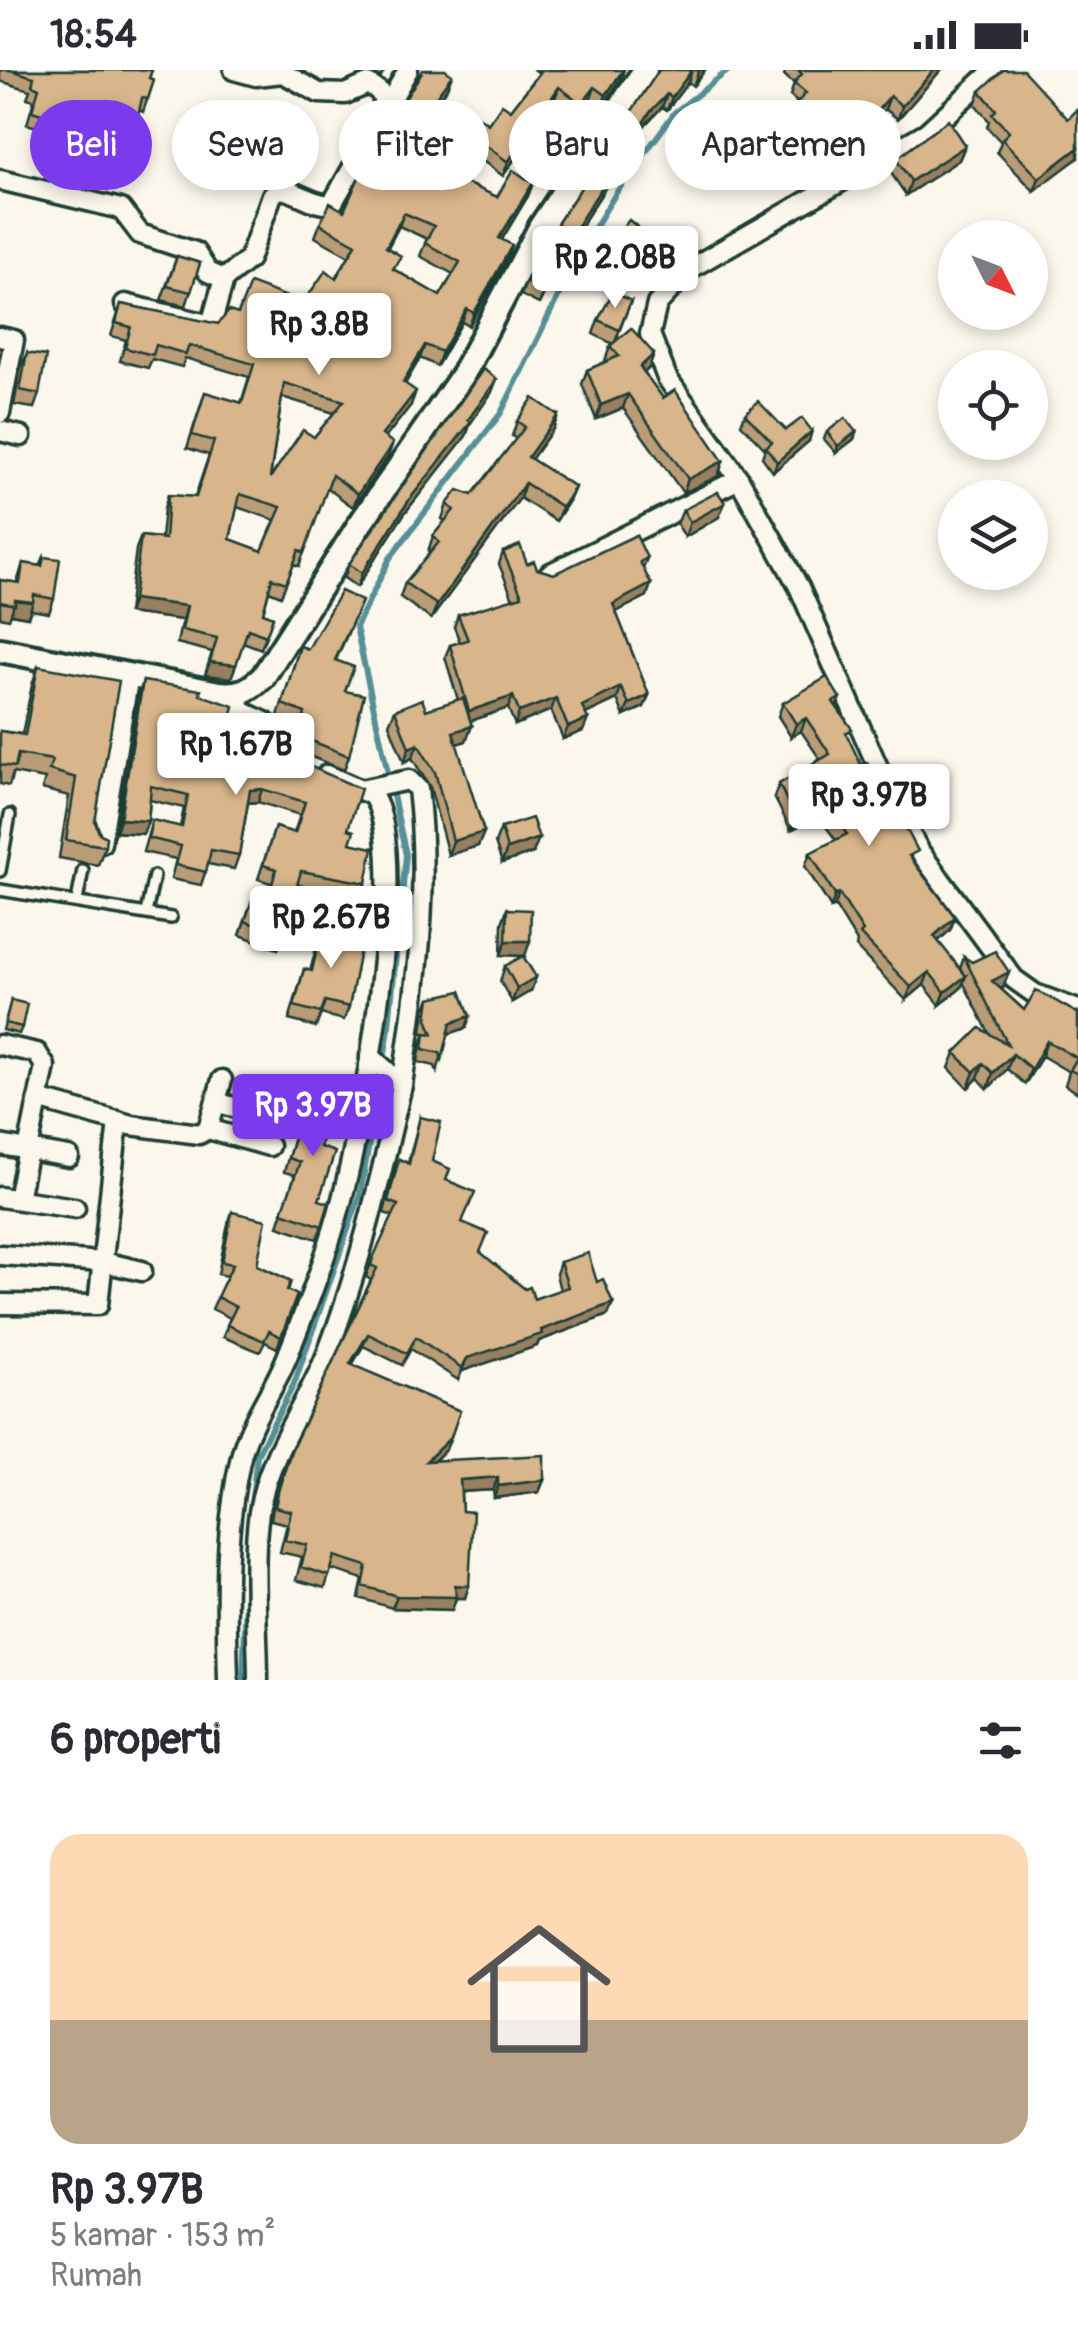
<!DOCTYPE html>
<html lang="id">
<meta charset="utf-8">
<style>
:root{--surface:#fff;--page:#f7f7f7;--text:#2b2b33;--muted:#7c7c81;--line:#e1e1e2;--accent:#7c3aed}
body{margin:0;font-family:Pangolin,sans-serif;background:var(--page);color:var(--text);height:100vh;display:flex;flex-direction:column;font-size:38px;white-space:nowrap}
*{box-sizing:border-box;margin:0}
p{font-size:32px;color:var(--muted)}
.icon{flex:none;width:55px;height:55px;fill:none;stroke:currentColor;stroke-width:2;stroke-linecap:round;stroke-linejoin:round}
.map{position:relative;height:1610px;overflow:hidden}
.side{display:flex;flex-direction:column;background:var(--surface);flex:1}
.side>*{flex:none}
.banner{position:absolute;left:30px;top:30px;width:1020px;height:90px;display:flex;gap:20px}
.needle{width:65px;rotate:132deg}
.controls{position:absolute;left:938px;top:150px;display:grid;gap:20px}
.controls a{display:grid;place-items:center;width:110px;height:110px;border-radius:50%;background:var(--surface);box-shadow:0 5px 15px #0003;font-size:50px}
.price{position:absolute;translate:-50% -85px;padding:0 22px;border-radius:10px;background:#fff;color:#222;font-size:32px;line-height:65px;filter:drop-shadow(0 2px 5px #0008)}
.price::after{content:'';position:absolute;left:50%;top:60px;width:30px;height:22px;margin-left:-15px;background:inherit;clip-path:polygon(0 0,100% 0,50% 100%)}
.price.selected{background:var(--accent);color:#fff}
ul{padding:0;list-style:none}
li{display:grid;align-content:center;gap:20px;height:530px;padding:0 50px}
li+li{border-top:2px solid var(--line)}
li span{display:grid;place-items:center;height:310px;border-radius:30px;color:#555}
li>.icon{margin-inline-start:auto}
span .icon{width:180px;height:180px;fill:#fffc;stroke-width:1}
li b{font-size:42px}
h2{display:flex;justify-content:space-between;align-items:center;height:120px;padding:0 50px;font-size:42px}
.chip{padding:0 35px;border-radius:45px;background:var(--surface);box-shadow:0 5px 15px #0003;font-size:35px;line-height:90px}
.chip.selected{background:var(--accent);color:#fff}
.status{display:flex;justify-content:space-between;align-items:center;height:70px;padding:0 50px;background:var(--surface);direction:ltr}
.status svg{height:28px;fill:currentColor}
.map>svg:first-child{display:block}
</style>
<div class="status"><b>18:54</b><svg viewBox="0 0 49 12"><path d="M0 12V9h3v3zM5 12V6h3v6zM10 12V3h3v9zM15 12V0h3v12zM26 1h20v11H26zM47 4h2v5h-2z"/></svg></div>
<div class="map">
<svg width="1078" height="1610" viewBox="0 0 1078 1610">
<rect width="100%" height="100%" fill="#fbf7ec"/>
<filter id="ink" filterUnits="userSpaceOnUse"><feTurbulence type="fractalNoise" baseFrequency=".01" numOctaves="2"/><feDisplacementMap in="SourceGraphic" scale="20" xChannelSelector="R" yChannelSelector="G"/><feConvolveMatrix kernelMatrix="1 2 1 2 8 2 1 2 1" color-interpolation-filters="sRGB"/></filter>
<g filter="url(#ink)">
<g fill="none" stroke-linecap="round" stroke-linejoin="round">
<g stroke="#569096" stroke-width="6">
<polyline points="248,1464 257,1385 294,1314 360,1125 388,965 406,785 356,557 390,488 501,343 580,182 616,123 675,42 729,0"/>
<polyline points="243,1610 247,1502"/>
</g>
<g stroke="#1f3d34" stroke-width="16">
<g id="service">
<polyline points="0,801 10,745"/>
<polyline points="0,820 171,848"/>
<polyline points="77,831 83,800"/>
<polyline points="146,843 154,806"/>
</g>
</g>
<g stroke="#1f3d34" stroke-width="25">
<g id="minor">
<polyline points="234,0 256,6 283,3 319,23 345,24 368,14 379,21 386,34"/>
<polyline points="994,0 927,62 691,198 657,234 650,264 667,308 739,409 799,517 898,743 920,782 1014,909 1035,924 1078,940"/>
<polyline points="0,110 121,139 140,164 195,182 208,202 224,209"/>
<path d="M125,234l86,21 13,-46 25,-20 23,-64 7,-6c19,1 35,18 53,15l76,-134"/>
<polyline points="0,267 14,270 0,343"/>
<polyline points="0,361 21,366"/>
<polyline points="549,504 739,409"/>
<polyline points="238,625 241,641 265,652 275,685 289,691"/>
<path d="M365,719l44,-9 9,9c12,100 -1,197 -16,296"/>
<polyline points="101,773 129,605"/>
<polyline points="0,975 37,983 45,996 18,1129"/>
<polyline points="38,1029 131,1055 199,1064 208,1059 222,1010"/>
<polyline points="216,1032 289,1053"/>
<polyline points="208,1059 269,1076"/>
<polyline points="0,1075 69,1087"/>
<polyline points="0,1127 75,1138"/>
<polyline points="0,1185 103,1192 142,1201"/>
<polyline points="0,1234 98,1235 118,1051"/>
<path d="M228,1610c-2,-73 -4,-147 12,-219 8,-38 33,-69 47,-104 18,-45 43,-111 55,-158 19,-71 71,-347 30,-404l-45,-20"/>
<path d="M258,1610c0,-53 -8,-135 4,-183 13,-54 47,-96 66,-146 33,-86 53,-177 74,-266l-32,-29"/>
</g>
</g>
<g stroke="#1f3d34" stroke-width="30">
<path id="tertiary" d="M0,580l219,43c20,2 29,-2 44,-16l97,-153 102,-148 79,-150 104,-156"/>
</g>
<use href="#service" stroke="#fbf7ec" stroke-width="9"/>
<use href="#minor" stroke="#fbf7ec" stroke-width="18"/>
<use href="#tertiary" stroke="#fbf7ec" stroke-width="22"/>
</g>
<g fill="#ba9c77" stroke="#1f3d34" stroke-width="2.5" fill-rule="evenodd">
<polygon points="0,0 152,0 149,8 154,10 143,42 139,40 132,63 110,58 103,79 27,54 34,30 27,28 30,20 0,11"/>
<polygon points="355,0 385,0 381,7"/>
<polygon points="535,0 624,0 620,10 601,39 590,31 577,48 554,31 503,106 464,77 469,63 511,40 539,3"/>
<polygon points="659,0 705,0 693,16 688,12 667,40 662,37 645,55 560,189 539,234 521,225 526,212"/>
<polygon points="786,0 941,0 898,49 885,39 840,92 835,87 811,110 796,94 798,88 774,66 779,52 797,32 790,26 794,14 784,5"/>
<path d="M447,18l-35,47 29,29 -3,7 59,26 36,-14 -5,13 -26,43 5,20 -38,67 -7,-4 -25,44 -17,-8 -15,25 6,22 -25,32 2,19 -35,51 -26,-19 -28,78 -5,-2 -13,32 -12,-5 -6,22 10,4 -12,32 -18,-7 -12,36 -26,-3 7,-23 -35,-9 5,-23 -54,-7 8,-64 5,-13 20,2 3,-30 4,-13 27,2 14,-42 -22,-7 18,-56 36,11 8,-26 -64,-19 -3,9 -30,-8 -4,9 -28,-7 6,-21 -15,-4 10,-32 97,20 20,-10 65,-11 33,-25 13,-22 -34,-19 5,-13 24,-13 25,-31 11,-23 -5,-3 5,-14zM399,156l28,13 -7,17 33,18 -13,22 -45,-26 -8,-22zM282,327l52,16 -20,24 -44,41zM237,437l38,13 -13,31 -32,-12z"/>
<polygon points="980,21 1068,49 1034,121 997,82 1001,72 987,57 989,51 975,34"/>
<polygon points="965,76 959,90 906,125 891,103 896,89"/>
<polygon points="606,179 652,187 629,216 601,193"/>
<polygon points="177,186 200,193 186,236 161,230"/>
<polygon points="631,231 615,272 654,284 649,298 644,303 663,328 723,391 718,406 683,423 623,338 596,349 582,314 587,300 606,292 605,291 610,276 613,274 593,264 598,250"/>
<polygon points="27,283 39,324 34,338 14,335 21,297"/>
<polygon points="492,322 471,352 466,366 404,444 357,517 344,508 349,494"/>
<polygon points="745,344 786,360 809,371 773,402 762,387 765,379 741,354"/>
<polygon points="558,345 553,359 531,389 575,417 569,431 556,451 520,428 431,549 400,527 405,513 430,482 428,481 433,466 445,451 442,449 447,434 472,425 516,369 512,366 517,351"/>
<polygon points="827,362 856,362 854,369 836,383 824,369"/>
<polygon points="683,440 719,447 685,467 677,454"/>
<polygon points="503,482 537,499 554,504 647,488 643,499 647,526 616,542 649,625 644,637 624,646 617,629 585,644 583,661 563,669 551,640 515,655 508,638 470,651 466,671 456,674 484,762 478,776 448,785 430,717 412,688 404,692 389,654 395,640 426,640 458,630 445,587 450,575 460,572 454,557 458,545 513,529 499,494"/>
<polygon points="44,487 54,529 49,543 31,540 28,547 11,544 9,549 0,547 0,510 17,513 23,493 40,496"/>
<polygon points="362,531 336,590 346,621 349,686 344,700 294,680 300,657 277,649 300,576 308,579"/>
<polygon points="38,596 105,776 98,795 59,788 69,726 42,719 45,709 13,703 9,716 0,714 0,661 22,664 32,615"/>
<polygon points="143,611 200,625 223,683 265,692 348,759 350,773 366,813 361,827 298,815 278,879 240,865 252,830 266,834 271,813 258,809 275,757 294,763 300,745 258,732 248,733 239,785 234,799 208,794 201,815 171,809 176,789 143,782 152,750 180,757 184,738 150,730 148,751 143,764 116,762 139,624"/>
<polygon points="840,628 836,637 848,669 861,695 914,792 955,847 950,860 938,871 960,899 964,887 1003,918 1001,919 1024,940 1077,943 1078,941 1078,1023 1065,1015 1069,1002 1042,986 1025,1014 1007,999 988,1019 978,1008 968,1018 949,998 955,983 989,963 963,912 961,918 940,935 924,915 906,930 856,877 857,872 835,836 831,838 805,796 810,783 836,770 818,746 791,760 774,727 779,714 820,689 801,661 791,667 778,646 783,633"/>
<polygon points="501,758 533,783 502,793 495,773"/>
<polygon points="507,839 525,886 501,885 502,853"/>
<polygon points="322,857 349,937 344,950 321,944 316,957 289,950 304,899 310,901"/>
<polygon points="505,896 536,907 531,921 512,932 500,911"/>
<polygon points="430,928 466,958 448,964 437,1002 435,996 418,992 421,975 424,965 422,961 425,940"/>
<polygon points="11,930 22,957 19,964 3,960"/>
<polygon points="321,1021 350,1046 345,1059 326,1054 320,1077 319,1130 322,1156 317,1169 278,1156 295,1105 284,1102 300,1047 316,1036"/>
<polygon points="420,1047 432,1091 446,1110 462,1152 480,1182 534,1229 560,1220 556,1204 560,1192 597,1212 613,1233 608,1245 539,1271 537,1276 462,1301 458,1310 411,1279 402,1295 363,1276 352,1295 460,1341 446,1379 434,1391 544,1410 539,1422 494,1428 493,1420 461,1422 465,1528 456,1528 452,1540 392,1538 359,1528 363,1509 331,1499 325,1518 296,1510 302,1487 280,1482 287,1454 271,1450 274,1430 291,1381 371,1210 366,1207 368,1201 393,1146 384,1143 394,1102 399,1089 408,1093"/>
<polygon points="232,1142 257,1195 291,1211 288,1221 297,1225 277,1278 265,1272 260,1282 223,1267 230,1248 212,1239 227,1206 218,1204 228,1154"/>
</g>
<g fill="#977f61" stroke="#1f3d34" stroke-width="2.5">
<polygon points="623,0 620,10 601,39 606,25"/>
<polygon points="692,0 688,12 667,40 672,27"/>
<polygon points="700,0 705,0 693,16 698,3"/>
<polygon points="934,0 941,0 898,49 902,36"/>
<polygon points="452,5 447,18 404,76 409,63"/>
<polygon points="559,17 554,31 503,106 508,92"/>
<polygon points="595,17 590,31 577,48 582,34"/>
<polygon points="667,24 662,37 645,55 560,189 539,234 564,176 650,42"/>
<polygon points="890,26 885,39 840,92 845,78"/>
<polygon points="840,74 835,87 811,110 816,97"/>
<polygon points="965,76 959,90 906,125 911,111"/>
<polygon points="1078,78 1078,88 1034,121 1039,108"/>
<polygon points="533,113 528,126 495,181 499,168"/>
<polygon points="404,143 399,156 381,191 386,177"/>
<polygon points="657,173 652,187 629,216 634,201"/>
<polygon points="512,175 507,189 469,256 474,243"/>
<polygon points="467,239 462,252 437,296 442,282"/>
<polygon points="425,275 420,288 399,325 403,312"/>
<polygon points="654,284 649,298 635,311 640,297"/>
<polygon points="497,309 492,322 466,360 471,352 466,366 404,444 357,517 362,503 409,430"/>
<polygon points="416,321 411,335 377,378 382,365"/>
<polygon points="628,324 623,338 596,349 601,335"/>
<polygon points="558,345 553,359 523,401 528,387"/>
<polygon points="812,361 809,371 773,402 777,392"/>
<polygon points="856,362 854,369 836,383 838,376"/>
<polygon points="393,373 388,386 353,437 358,424"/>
<polygon points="723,391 718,406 683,423 688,409"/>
<polygon points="525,413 520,428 431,549 437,535"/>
<polygon points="575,417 569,431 556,451 562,437"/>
<polygon points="725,433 719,447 685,467 690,452"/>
<polygon points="651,514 647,526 608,546 613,534"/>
<polygon points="133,529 187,536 182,550 128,543"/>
<polygon points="15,530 33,532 28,547 11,544"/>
<polygon points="210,592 236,595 231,608 205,605"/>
<polygon points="621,617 617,629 577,648 582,636"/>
<polygon points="649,625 644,637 624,646 629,634"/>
<polygon points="513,626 508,638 465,653 469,641"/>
<polygon points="556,628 551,640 515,655 519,642"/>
<polygon points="806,648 801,661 791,667 796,654"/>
<polygon points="588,649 583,661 563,669 568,657"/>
<polygon points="472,656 466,671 447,677 453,662"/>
<polygon points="418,674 412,688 404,692 409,678"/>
<polygon points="262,719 258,732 246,733 250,720"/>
<polygon points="823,734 818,746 791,760 795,748"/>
<polygon points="120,749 148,751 143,764 116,762"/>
<polygon points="484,762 478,776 448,785 453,771"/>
<polygon points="539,768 533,783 502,793 507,779"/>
<polygon points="839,823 835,836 831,838 835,825"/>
<polygon points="955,847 950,860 930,879 934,866"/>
<polygon points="506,871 530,871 525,886 501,885"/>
<polygon points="929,902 924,915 906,930 911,917"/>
<polygon points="1009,902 1003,918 986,926 992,911"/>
<polygon points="966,906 961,918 940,935 945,922"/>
<polygon points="536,907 531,921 512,932 517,918"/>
<polygon points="470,946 466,958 446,965 451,953"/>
<polygon points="1047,971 1042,986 1025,1014 1031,999"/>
<polygon points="1013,984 1007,999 988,1019 993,1003"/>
<polygon points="983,993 978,1008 968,1018 974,1002"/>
<polygon points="613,1233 608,1245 539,1271 537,1276 462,1301 458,1310 467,1288"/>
<polygon points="368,1264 363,1276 345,1307 350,1294"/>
<polygon points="451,1367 446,1379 421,1404 426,1391"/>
<polygon points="498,1407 493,1420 456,1422 460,1410"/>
<polygon points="544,1410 539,1422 494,1428 498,1416"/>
<polygon points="455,1515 469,1516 465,1528 456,1528 452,1540 392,1538 397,1526"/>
</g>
<g fill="#d8b58a" stroke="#1f3d34" stroke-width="2.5" fill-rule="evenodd">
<polygon points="10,0 152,0 149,8 154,10 148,29 142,28 137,51 113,46 108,66 32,41 39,18 32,15 34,7"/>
<path d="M423,0h22l7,5 -43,58 37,17 -10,20 61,27 16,-27 20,13 -34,55 13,7 -38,68 -7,-4 -25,43 -17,-7 -22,37 13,9 -34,44 11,8 -35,51 -26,-19 -28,78 -5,-3 -13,33 -14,-5 -9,35 10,4 -7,19 -18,-7 -12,36 -26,-3 7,-24 -35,-8 5,-24 -54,-7 8,-63 24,3 3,-44 28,2 18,-56 -22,-6 13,-43 37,11 12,-39 -65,-19 -3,9 -30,-9 -3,10 -28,-7 6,-21 -15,-4 5,-19 97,20 11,-13 9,3 12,-31 53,20 23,-33 10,8 20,-34 -36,-20 10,-21 14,8 16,-36 9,5 16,-36 -5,-4zM404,143l30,13 -9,17 35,19 -20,34 -47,-27 8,-13 -15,-9zM284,313l60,18 -30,36 -11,-7 -33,48zM240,424l41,13 -19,44 -32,-12z"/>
<polygon points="542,0 623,0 606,25 595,17 582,34 559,17 508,92 469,63 480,48 488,54 502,34 511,40"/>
<polygon points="659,0 692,0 672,27 667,24 650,42 564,176 544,221 526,212 559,151"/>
<polygon points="798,0 934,0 902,36 890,26 845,78 840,74 816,97 801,80 805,77 779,52 806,23 794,13 802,4"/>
<polygon points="1003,0 1023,0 1068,49 1078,39 1078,78 1039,108 1002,69 1009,62 992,44 996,40 980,21"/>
<polygon points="948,50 965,76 911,111 896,89"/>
<polygon points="629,150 657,173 634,201 606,179"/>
<polygon points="177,186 200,193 191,222 167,216"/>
<polygon points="613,222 631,231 619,260 598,250"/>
<polygon points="631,258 654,284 640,297 663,328 675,320 723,391 688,409 628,324 601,335 587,300 619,286 610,276"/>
<polygon points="27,283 46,286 39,324 20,320"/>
<polygon points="483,299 497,309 468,350 471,352 409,430 362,503 349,494"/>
<polygon points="533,328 558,345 528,387 575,417 562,437 525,413 437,535 405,513 439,472 433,466 454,440 447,434 458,420 472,425 525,357 517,351"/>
<polygon points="758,331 786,360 802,348 812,361 777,392 766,377 772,372 745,344"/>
<polygon points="845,348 856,362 838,376 827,362"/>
<polygon points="718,422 725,433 690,452 683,440"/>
<polygon points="636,465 647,488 640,492 651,514 613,534 649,625 629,634 621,617 582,636 588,649 568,657 556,628 519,642 513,626 469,641 450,575 468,570 458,545 522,526 503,482 520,475 527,494 534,491 537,499 554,504"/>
<polygon points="44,487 60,489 54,529 34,525 33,532 15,530 15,535 0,532 0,510 20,513 23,493 42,496"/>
<polygon points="341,521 362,531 335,590 354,597 345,621 364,625 349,686 299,666 305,643 282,634 300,576 308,579"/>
<polygon points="38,596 119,611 95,752 99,763 106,767 105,776 66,770 76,708 49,700 52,690 18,684 15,697 0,695 0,661 25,665"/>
<polygon points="827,607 840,628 833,632 852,659 846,663 861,695 867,692 880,709 918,781 909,786 955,847 934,866 966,906 945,922 929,902 911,917 860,864 863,861 839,823 835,825 810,783 847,764 823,734 795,748 779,714 830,684 806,648 796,654 783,633"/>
<polygon points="143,611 201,620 200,625 234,636 223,683 265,692 271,679 361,719 348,759 354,761 350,773 373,778 366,813 301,801 283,866 245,851 252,830 267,834 276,799 263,795 275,757 295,763 305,732 262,719 250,720 239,785 211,780 206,802 176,795 181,776 148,768 152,750 182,757 188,725 151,716 148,751 120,749"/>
<polygon points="463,628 472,656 453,662 484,762 453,771 435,702 418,674 409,678 395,640 422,629 426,640"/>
<polygon points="532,748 539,768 507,779 501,758"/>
<polygon points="507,839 531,840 530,871 506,871"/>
<polygon points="322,857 363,866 349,937 325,931 321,943 294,936 304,899 312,901"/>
<polygon points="995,881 1009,902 992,911 1024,940 1036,920 1077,943 1078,941 1078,1004 1070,1000 1077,988 1047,971 1031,999 1013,984 993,1003 983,993 974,1002 955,983 980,958 1008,975 964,887 972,892"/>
<polygon points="523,886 536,907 517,918 505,896"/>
<polygon points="461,921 470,946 451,953 442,990 440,983 423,979 425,963 433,964 427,949 430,928"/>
<polygon points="11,930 27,934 22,957 5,953"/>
<polygon points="321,1021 353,1030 350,1046 330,1041 320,1077 335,1082 319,1130 329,1133 322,1156 282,1142 300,1092 288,1088 305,1033 317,1037"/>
<polygon points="420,1047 441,1052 432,1091 450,1099 446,1110 475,1122 462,1152 488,1163 480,1182 525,1219 530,1217 534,1229 568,1217 560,1192 588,1183 597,1212 603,1209 613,1233 541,1260 542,1264 467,1288 462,1298 416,1267 407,1283 368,1264 350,1294 460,1341 451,1367 426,1391 544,1385 544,1410 498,1416 498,1407 460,1410 462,1441 473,1442 469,1516 455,1515 456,1527 397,1526 363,1516 367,1496 335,1486 329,1506 301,1497 307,1475 285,1470 291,1441 275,1437 279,1418 291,1381 377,1198 371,1195 373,1188 398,1135 388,1131 399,1089 409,1094"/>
<polygon points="232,1142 266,1150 257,1195 291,1211 287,1220 297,1225 281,1267 269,1261 264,1271 227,1255 236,1237 217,1227 233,1194 222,1192"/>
</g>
</g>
</svg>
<div class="controls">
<a><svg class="needle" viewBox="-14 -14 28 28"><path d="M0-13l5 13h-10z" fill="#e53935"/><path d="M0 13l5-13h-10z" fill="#7c7c81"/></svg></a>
<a><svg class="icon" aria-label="locate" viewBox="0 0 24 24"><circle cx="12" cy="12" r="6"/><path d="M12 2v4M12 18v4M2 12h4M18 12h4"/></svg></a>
<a><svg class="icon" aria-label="layers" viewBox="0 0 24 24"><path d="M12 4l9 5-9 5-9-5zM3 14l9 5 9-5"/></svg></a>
</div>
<b class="price" style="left:615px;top:241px">Rp 2.08B</b>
<b class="price" style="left:319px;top:308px">Rp 3.8B</b>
<b class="price" style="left:236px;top:728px">Rp 1.67B</b>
<b class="price" style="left:869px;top:779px">Rp 3.97B</b>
<b class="price" style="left:331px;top:901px">Rp 2.67B</b>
<b class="price selected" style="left:313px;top:1089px">Rp 3.97B</b>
<div class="banner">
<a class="chip selected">Beli</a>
<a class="chip">Sewa</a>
<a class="chip">Filter</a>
<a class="chip">Baru</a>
<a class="chip">Apartemen</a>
</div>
</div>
<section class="side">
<h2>6 properti<svg class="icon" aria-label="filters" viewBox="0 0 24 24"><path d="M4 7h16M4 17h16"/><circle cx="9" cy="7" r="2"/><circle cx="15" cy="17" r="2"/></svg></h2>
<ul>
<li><span style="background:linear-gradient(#ffd9b3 60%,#b9a48a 0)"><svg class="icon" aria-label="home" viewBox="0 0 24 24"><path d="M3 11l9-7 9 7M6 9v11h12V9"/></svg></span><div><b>Rp 3.97B</b><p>5 kamar · 153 m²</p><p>Rumah</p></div></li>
</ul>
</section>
